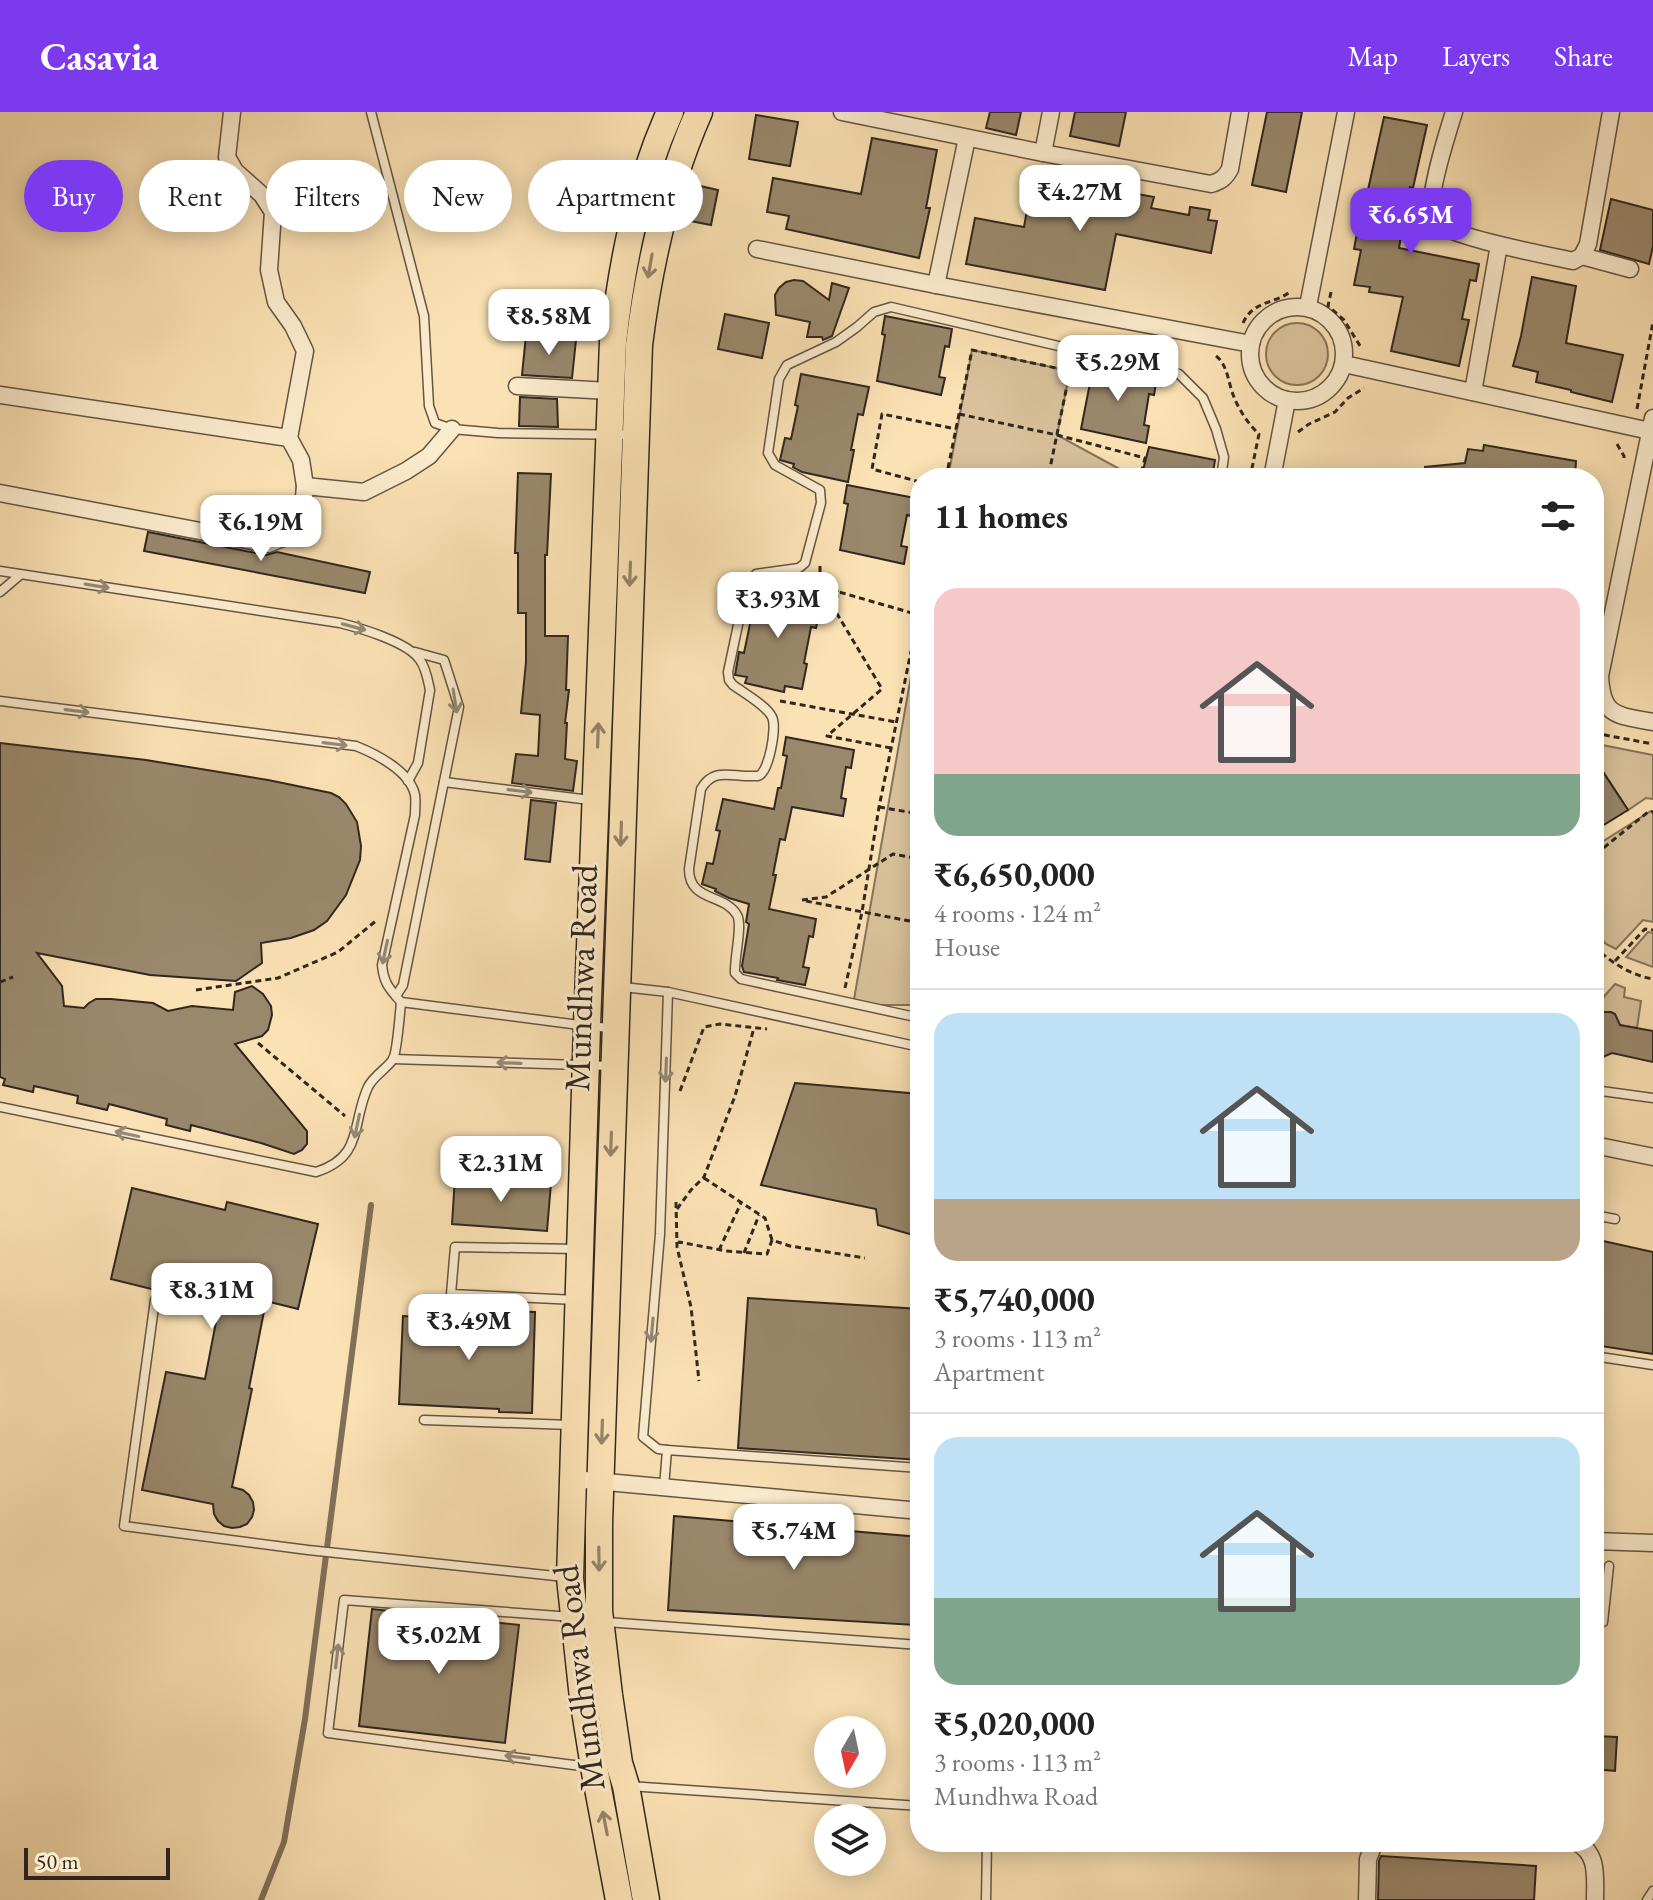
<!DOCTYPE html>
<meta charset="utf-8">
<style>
:root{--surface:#fff;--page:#f2f2f2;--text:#222;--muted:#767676;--line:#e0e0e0;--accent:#7c3aed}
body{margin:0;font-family:"EB Garamond",serif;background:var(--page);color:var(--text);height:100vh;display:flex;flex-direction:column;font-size:30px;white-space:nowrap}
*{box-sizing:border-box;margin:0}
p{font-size:26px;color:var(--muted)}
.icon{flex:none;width:44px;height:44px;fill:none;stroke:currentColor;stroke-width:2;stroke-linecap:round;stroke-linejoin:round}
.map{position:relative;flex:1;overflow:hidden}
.panel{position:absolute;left:910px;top:356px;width:694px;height:1384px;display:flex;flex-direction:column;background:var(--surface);border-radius:32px;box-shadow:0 4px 20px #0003}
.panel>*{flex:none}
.banner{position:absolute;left:24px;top:48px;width:760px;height:72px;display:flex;gap:16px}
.needle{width:52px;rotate:189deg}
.tools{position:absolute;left:814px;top:1604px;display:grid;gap:16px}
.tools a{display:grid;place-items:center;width:72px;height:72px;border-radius:50%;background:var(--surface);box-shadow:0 4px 20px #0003;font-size:40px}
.scale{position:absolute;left:24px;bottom:20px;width:146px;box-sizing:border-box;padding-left:8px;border:4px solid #31261f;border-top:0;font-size:22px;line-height:28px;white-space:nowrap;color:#31261f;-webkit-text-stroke:6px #fcecce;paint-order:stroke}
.price{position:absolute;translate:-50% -68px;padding:0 18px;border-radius:16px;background:#fff;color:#222;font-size:26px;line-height:52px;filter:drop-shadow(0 2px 4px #0008)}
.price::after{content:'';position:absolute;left:50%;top:48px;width:24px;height:18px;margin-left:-12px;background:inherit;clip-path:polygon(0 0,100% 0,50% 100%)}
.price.current{background:var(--accent);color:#fff}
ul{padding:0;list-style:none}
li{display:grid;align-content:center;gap:16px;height:424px;padding:0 24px}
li+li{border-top:2px solid var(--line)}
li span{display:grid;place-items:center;height:248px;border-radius:24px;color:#555}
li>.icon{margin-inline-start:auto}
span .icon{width:144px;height:144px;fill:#fffc;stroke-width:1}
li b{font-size:34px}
h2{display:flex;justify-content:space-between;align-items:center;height:96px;padding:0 24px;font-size:34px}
.tag{padding:0 28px;border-radius:36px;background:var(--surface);box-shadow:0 4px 20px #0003;font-size:28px;line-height:72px}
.tag.current{background:var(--accent);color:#fff}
header{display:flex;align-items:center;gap:48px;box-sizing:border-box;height:112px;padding:0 40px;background:var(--accent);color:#fff}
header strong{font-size:38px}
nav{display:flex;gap:44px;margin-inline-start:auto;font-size:28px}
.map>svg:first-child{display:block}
</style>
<header>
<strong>Casavia</strong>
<nav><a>Map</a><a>Layers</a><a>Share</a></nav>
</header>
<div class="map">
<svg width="1653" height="1788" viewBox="0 0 1653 1788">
<rect width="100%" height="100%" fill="#fbe2b4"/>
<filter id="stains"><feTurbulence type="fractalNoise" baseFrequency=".0025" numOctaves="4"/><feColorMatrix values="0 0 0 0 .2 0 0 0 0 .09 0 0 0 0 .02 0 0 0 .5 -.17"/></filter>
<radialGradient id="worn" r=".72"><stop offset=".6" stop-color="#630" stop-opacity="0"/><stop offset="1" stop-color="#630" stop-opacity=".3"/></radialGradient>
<g fill="#d9c29b" stroke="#85745d" stroke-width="2">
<circle cx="1297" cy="242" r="31"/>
<polygon points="972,238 1070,259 1057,323 1136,366 948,366"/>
<polygon points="920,520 920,893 853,893 914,547"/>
<polygon points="1597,632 1653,643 1653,687 1646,686 1628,698 1594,646 1594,635"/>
<polygon points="1651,699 1653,699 1653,810 1643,808 1616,837 1606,832 1594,819 1594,735"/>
<polygon points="1648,820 1653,821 1653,855 1626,845"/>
<path d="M1615,872l10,4 -1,9 17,4 -4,27 -18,-3c-4,-11 -6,-13 -19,-13v3l-6,-2v-5z"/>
</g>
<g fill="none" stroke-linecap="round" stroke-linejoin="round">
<polyline stroke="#81705a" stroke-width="6" points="261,1788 284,1730 305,1607 371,1093"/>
</g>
<g fill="#9a886c" stroke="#31261f" stroke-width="2">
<polygon points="990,0 1021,0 1016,23 986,16"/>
<polygon points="1075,0 1126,0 1119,34 1070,24"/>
<polygon points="1267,0 1302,0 1286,80 1252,73"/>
<polygon points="756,3 798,10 790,54 749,47"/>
<polygon points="1384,5 1427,13 1413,76 1410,75 1406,94 1399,136 1479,152 1476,169 1470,168 1462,207 1469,208 1459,254 1391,239 1403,185 1369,180 1370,175 1354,173 1361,138 1354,137 1357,121 1364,122 1369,87 1366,87"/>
<polygon points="872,26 937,38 926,96 930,96 919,146 786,117 789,104 767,100 773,66 861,82"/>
<polygon points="1042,57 1087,66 1082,93 1117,99 1121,79 1154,85 1151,96 1189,103 1190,95 1210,98 1208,108 1217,109 1211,141 1116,122 1105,178 966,152 975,106 1024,115 1031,76 1038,77"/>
<polygon points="696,73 718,78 711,113 690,109"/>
<polygon points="1611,87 1653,98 1653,134 1649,152 1600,138"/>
<polygon points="1532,165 1576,174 1566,231 1623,243 1612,290 1571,280 1571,278 1536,270 1538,260 1513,254 1521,224"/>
<polygon points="794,168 803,169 829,188 832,171 849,176 832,224 823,228 822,225 807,225 810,210 776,203 775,183 779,176 786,170"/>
<polygon points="725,202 769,211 762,246 718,237"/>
<polygon points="885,204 952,217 949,235 945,234 939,265 945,266 941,283 877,269 885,223 882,222"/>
<polygon points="526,223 576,228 572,266 522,263"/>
<polygon points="1089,252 1157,265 1154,283 1149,282 1144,313 1149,314 1146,331 1081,317 1090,271 1086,270"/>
<polygon points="801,262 869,275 863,303 858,302 851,338 854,338 848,370 802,360 793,355 794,352 780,348 785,326 791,327 798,294 795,293"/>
<polygon points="520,285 557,287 558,315 519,314"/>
<polygon points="1484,333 1576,349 1575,366 1425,366 1425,355 1465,351 1468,337 1483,339"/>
<polygon points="1149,335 1215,348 1212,366 1141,366"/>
<polygon points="518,361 551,362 547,443 545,443 545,524 568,524 566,578 569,578 565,611 567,611 565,647 577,649 573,679 512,671 516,642 538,644 540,603 521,601 526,550 526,501 518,501 518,441 515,441"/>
<polygon points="847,373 915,386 911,404 907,403 901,434 907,435 904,452 840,438 848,392 844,391"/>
<polygon points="148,420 266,443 277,440 370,460 365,481 144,439"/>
<polygon points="755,476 822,489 816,516 811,515 804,551 807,552 802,577 785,574 784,580 745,571 747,565 735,563 739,540 744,541 751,507 747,507"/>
<polygon points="786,625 854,638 851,656 846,655 841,686 846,687 843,704 792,695 785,728 780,727 773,763 776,763 769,797 816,807 813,825 809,824 803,855 809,856 805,873 777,868 778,866 744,860 742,854 749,812 746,810 749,792 729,786 715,779 716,777 702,772 707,751 713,752 720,719 716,718 723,687 774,697 778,676 781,676 787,644 783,643"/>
<polygon points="0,631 146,648 268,668 331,681 339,685 346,692 357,710 361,734 360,748 346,783 327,809 314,818 291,826 261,831 262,851 236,869 150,863 37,841 62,874 64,894 84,896 89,891 96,887 111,887 153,891 168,899 192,894 233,898 235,880 252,874 263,882 271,894 272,903 268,918 262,924 235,932 307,1019 307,1032 302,1038 294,1042 261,1031 191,1013 190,1019 166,1013 167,1007 109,992 107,998 77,991 78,984 34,974 33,980 3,973 5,967 0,965"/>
<polygon points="1594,646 1628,698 1594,719"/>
<polygon points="531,688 556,691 550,750 525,747"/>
<polygon points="1594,900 1611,900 1615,902 1620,913 1653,919 1653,950 1612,941 1603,945 1594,943"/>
<polygon points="795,971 920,982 920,1125 878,1113 876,1097 761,1073"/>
<polygon points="455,1065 551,1071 547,1119 452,1112"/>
<polygon points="132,1076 225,1098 227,1090 318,1112 298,1197 266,1189 249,1276 252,1277 232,1375 243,1378 249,1383 253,1390 254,1398 252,1405 247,1412 240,1415 232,1416 224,1414 218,1409 214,1402 213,1392 142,1378 166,1260 205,1267 222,1179 188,1170 184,1185 111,1167"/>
<polygon points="1594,1127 1653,1140 1653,1242 1594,1233"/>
<polygon points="748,1186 920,1197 920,1348 738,1336"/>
<polygon points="502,1199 535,1200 532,1301 499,1300 499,1297 399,1292 403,1204 501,1209"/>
<polygon points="674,1404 920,1425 920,1489 915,1513 668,1498"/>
<polygon points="372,1497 519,1513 505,1631 359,1614"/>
<polygon points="1595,1624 1617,1625 1615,1659 1594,1657"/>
<polygon points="1381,1744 1536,1754 1534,1788 1378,1788 1379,1749"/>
</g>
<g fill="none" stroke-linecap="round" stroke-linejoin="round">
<g stroke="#645544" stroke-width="11">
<g id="service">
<polyline points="371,0 424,204 429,294 435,311 452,317 498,321 634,323"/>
<path d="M0,459l340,52c20,5 68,19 80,37 6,8 8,21 10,30l-12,73 -10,18"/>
<polyline points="0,480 20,463"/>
<path d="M0,589l356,45c20,8 54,25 59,49 1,6 0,13 0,20l-33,150c2,19 7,23 19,37l186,24 24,2"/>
<polyline points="444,670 590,688"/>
<polyline points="623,875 668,880 920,935"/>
<polyline points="396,884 403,873 459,595 444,548 415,540"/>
<path d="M920,906l-179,-39 -6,-6c-1,-15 8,-48 2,-58 -13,-22 -48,-13 -48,-46l12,-80c11,-19 25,-14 44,-13 1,0 12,0 13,0 11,-3 19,-49 14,-59 -5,-11 -28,-24 -39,-32l-4,-5 -1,-8 17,-80 5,-11 6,-7 43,-6 6,-5 16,-60 -1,-13 -45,-25 -7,-12 11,-74 8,-14 49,-23 21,-15 17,-15 17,-5 288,67 24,24 13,31 8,28 -3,21"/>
<polyline points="393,947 612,954"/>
<polyline points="1594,978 1653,986"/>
<path d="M0,995l316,65c48,-15 35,-48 52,-85 6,-12 21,-20 25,-28 4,-7 7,-46 8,-57"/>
<polyline points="1594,1103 1615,1107"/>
<polyline points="155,1188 124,1414 308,1438 565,1465"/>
<polyline points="576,1188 451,1182 455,1135 577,1137"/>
<polyline points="1594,1244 1653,1253"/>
<polyline points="424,1308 571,1313"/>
<polyline points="667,1338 920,1356"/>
<polyline points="664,1375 667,1338 658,1337 643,1325 660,1122 668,880"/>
<polyline points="572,1505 344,1488 328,1621 589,1655"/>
<polyline points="606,1510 920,1533"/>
<polyline points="1594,1510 1603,1510 1609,1454"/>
<polyline points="629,1674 920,1694"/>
<polyline points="986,1788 987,1730"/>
<polyline points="1647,1788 1653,1779"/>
</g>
</g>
<g stroke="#645544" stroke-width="19">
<g id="minor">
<path d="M842,0l201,41 168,31c10,-3 14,-6 19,-15l10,-57"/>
<path d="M1454,0c-6,19 -29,91 -21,107 9,17 118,37 140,42l9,-5 6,-12 23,-132"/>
<polyline points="1043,41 1051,0"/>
<polyline points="757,137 936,173 1251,232"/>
<polyline points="1582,144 1630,157"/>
<polyline points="936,173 967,26"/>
<polyline points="1308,194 1346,0"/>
<circle cx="1297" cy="242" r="47"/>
<polyline points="1344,252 1650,319"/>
<polyline points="517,274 610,279"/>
<polyline points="1473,280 1499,133"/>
<polyline points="0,283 289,326"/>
<path d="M1653,306l-53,258c2,42 18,39 53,46"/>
<polyline points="1272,366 1287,288"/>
<polyline points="305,374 364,380 406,359 429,344 452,317"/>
<polyline points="0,381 268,432 293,422 302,407 305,374 301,348 289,326 305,239 293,214 276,190 269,158 273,100 262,83 235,59 227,45 232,0"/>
<polyline points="1594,1033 1653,1045"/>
<polyline points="574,1367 920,1399"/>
<polyline points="1594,1429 1653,1431"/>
<path d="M1575,1730c24,10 20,36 20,58"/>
<polyline points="1367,1788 1368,1747 1375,1730"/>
</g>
</g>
<g stroke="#31261f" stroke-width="29">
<g id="trunk">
<path d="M619,1788l-25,-133 -11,-69 -13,-120 17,-552 26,-684c9,-79 24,-157 57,-230"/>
<path d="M646,1788l-20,-114 -7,-23 -10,-68 -10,-84v-88l40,-1178c10,-81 27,-158 60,-233"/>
</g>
</g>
<g stroke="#31261f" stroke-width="3" stroke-dasharray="6 4" stroke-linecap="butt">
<polyline points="1331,180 1328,194 1344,208 1362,237"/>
<path d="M1243,211c10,-23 33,-19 48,-32"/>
<path d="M1216,244c12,9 12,27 18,41 5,13 15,28 25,37l-9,44"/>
<polyline points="1637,297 1653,210"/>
<polyline points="959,302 1057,323 1145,346 1140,366"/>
<polyline points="1298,320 1309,312 1335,300 1348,286 1364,276"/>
<polyline points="1617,332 1624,344 1624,350"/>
<polyline points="946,366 972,238 1070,259 1048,366"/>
<polyline points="920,370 872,357 882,302 956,317"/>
<polyline points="820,454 820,468 839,480"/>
<polyline points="780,589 896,610"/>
<polyline points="1594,621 1653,632"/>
<polyline points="891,636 827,624 882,577 833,495 839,480 919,503"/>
<polyline points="879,695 920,702"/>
<polyline points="1596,742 1648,700 1653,700"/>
<polyline points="802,788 826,785 893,742 920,747"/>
<polyline points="806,789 920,811"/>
<path d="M1594,834c16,16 36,29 59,33"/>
<polyline points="1615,849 1645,817 1653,818"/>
<polyline points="0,870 13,865"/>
<polyline points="845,876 862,800 879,695 920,496"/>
<polyline points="196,878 278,866 338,840 377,808"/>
<polyline points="258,931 345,1004"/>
<polyline points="680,979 704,915 720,912 767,917"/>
<polyline points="704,1066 765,1106 772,1128"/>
<polyline points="676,1090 677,1135 691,1195 699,1269"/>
<polyline points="677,1097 691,1078 704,1065 735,984 754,916"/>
<polyline points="679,1132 679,1130 726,1139 767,1142 772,1128 790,1134 865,1146"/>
<polyline points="719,1138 741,1091"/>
<polyline points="744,1141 759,1103"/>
</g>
<use href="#service" stroke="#fcecce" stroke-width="8"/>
<use href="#minor" stroke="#fcecce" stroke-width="16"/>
<use href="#trunk" stroke="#fbe2b4" stroke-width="26"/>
</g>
<defs><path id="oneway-shaft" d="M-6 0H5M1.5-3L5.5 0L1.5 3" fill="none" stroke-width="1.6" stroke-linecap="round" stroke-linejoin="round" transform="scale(2)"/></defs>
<g stroke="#96846a">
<use href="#oneway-shaft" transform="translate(650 154) rotate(100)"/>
<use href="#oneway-shaft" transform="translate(630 462) rotate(92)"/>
<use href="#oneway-shaft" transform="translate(598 623) rotate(-88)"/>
<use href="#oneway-shaft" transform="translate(621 722) rotate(92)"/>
<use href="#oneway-shaft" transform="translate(611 1032) rotate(92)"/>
<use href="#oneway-shaft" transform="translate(602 1320) rotate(92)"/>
<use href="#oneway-shaft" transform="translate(599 1447) rotate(89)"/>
<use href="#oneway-shaft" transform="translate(605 1711) rotate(-101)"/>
</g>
<g stroke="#968976">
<use href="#oneway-shaft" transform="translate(97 474) rotate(9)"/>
<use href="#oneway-shaft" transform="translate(354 515) rotate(15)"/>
<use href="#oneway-shaft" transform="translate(455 589) rotate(81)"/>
<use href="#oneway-shaft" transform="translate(77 599) rotate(7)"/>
<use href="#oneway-shaft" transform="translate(335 632) rotate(7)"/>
<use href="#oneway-shaft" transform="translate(520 679) rotate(7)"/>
<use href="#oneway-shaft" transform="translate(385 840) rotate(102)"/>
<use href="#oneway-shaft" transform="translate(509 951) rotate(-178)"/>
<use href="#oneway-shaft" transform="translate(666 958) rotate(92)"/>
<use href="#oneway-shaft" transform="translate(357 1014) rotate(102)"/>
<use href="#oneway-shaft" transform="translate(127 1022) rotate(-168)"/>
<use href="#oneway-shaft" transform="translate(652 1218) rotate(95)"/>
<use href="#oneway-shaft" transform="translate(337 1544) rotate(-83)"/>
<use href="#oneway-shaft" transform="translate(517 1645) rotate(-173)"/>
</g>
<g text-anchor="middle" stroke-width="6" stroke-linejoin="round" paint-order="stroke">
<g font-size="36" fill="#31261f" stroke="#fcecce">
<text transform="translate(580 866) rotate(-88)" y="13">Mundhwa Road</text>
<text transform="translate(578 1566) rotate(-97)" y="13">Mundhwa Road</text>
</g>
</g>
<rect width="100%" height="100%" filter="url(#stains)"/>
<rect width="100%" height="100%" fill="url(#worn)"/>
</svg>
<div class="tools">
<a><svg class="needle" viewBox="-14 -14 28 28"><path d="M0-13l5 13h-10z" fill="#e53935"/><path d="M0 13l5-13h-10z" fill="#767676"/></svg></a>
<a><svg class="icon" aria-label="layers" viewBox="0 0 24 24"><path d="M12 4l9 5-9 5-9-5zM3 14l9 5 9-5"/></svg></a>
</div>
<div class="scale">50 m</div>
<b class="price" style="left:1080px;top:121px">₹4.27M</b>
<b class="price current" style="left:1411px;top:144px">₹6.65M</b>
<b class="price" style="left:549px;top:245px">₹8.58M</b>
<b class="price" style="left:1118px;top:291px">₹5.29M</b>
<b class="price" style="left:261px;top:451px">₹6.19M</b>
<b class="price" style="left:778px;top:528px">₹3.93M</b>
<b class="price" style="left:501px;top:1092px">₹2.31M</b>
<b class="price" style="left:212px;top:1219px">₹8.31M</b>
<b class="price" style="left:469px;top:1250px">₹3.49M</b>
<b class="price" style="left:794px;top:1460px">₹5.74M</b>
<b class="price" style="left:439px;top:1564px">₹5.02M</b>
<div class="banner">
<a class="tag current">Buy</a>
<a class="tag">Rent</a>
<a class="tag">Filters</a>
<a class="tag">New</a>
<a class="tag">Apartment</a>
</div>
<section class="panel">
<h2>11 homes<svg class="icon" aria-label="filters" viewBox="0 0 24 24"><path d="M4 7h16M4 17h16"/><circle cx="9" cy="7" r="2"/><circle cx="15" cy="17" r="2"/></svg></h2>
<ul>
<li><span style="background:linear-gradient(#f6c9c9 75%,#7fa58c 0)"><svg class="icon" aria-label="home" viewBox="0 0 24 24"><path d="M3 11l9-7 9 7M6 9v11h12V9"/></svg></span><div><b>₹6,650,000</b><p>4 rooms · 124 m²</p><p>House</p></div></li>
<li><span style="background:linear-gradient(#bfe0f5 75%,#b9a48a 0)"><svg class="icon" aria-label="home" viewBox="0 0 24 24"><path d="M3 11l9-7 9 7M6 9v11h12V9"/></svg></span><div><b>₹5,740,000</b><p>3 rooms · 113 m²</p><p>Apartment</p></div></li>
<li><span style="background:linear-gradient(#bfe0f5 65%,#7fa58c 0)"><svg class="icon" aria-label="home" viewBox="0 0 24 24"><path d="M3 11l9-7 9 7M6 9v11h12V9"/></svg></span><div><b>₹5,020,000</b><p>3 rooms · 113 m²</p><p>Mundhwa Road</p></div></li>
</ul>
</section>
</div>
